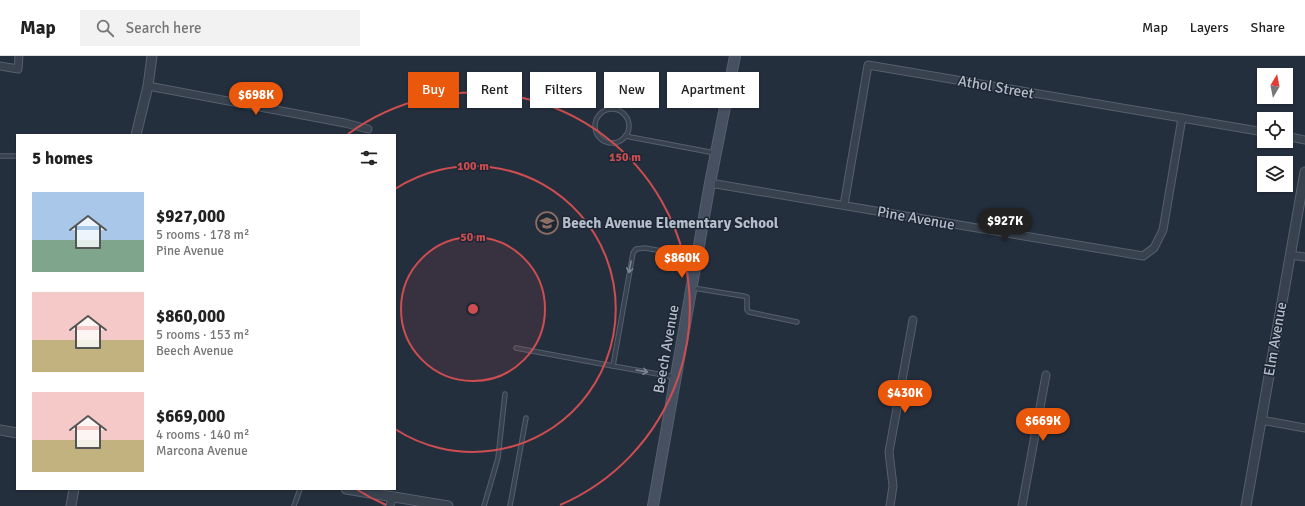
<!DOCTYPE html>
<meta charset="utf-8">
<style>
:root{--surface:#fff;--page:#f2f2f2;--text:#222;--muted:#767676;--line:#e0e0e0;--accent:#ea580c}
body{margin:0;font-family:Signika,sans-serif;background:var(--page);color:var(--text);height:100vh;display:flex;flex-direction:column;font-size:15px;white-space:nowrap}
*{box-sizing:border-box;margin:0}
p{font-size:13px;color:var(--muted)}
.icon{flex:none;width:22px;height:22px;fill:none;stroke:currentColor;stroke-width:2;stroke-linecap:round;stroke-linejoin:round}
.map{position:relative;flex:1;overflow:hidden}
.panel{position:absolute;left:16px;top:78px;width:380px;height:356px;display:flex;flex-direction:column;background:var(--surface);border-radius:0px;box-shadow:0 1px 3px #0004}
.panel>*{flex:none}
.hud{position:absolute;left:408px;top:16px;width:380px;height:36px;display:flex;gap:8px}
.needle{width:26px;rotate:10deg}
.buttons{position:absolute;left:1257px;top:12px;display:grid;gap:8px}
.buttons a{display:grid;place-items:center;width:36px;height:36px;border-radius:0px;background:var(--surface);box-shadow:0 1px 3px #0004;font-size:20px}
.price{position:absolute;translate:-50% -34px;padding:0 9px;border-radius:14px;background:var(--accent);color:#fff;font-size:13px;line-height:26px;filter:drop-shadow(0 1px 2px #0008)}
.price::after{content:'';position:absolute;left:50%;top:24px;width:12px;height:9px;margin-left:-6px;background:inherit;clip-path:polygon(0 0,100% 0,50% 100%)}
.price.active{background:#222;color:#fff}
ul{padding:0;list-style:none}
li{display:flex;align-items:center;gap:12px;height:100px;padding:0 16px}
li span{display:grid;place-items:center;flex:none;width:112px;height:80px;border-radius:0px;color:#555}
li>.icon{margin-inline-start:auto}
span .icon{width:48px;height:48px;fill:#fffc;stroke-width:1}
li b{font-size:17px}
h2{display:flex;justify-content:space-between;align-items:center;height:48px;padding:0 16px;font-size:17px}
.tag{padding:0 14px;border-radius:0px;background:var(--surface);box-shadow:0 1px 3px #0004;font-size:14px;line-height:36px}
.tag.active{background:var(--accent);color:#fff}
header{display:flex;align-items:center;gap:24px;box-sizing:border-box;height:56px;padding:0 20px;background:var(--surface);border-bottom:1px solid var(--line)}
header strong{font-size:19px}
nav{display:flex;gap:22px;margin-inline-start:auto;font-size:14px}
.search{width:280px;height:36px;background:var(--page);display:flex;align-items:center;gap:10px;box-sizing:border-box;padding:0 14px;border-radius:0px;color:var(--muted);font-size:15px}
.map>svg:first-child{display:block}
</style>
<header>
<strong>Map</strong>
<div class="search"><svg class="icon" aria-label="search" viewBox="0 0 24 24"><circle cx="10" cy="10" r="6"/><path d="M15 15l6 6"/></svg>Search here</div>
<nav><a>Map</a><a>Layers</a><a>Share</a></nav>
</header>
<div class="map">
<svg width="1305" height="450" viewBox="0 0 1305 450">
<rect width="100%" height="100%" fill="#242f3e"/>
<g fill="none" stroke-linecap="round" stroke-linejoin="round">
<g stroke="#565f6c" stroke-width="5.5">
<g id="service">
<circle cx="612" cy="70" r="17"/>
<polyline points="625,80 715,97"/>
<polyline points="0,100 17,100"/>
<polyline points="693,232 743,240 747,241 747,254 749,256 797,266"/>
<polyline points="516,292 613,310"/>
<polyline points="675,321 613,310 633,197 636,193 645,192 696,201"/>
<polyline points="294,450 300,433"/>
<polyline points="484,450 498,402 505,338"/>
<polyline points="510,450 526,362"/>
</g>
</g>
<g stroke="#565f6c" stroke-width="9">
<g id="minor">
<polyline points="0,10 18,13 19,0"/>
<polyline points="148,30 345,67 368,73"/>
<polyline points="1286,80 1305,84"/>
<polyline points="710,127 1143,200 1154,192 1163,174 1182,62"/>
<polyline points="844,149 868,9 1264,76"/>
<polyline points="1290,199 1305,201"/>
<polyline points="1261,364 1305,372"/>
<polyline points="390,450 392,441"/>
<polyline points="890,450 893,430 889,396 913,264"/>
<polyline points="1022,450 1046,319"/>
</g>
</g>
<g stroke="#565f6c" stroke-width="11">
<g id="tertiary">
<polyline points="136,79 148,30 152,0"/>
<polyline points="0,374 17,377"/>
<polyline points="346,433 448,450"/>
<polyline points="71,450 74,433"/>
<polyline points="1246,450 1305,116"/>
</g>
</g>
<g stroke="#565f6c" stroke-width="12">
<polyline id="secondary" points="653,450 710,127 735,0"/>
</g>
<use href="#service" stroke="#38414e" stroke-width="3.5"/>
<use href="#minor" stroke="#38414e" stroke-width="7"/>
<use href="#tertiary" stroke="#38414e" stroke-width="9"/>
<use href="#secondary" stroke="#465061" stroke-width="10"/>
</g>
<defs><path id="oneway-shaft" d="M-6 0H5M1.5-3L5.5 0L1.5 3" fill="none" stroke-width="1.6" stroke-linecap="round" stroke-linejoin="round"/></defs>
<g stroke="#7c8592">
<use href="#oneway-shaft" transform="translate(630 211) rotate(100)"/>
<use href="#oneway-shaft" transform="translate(642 315) rotate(10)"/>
</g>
<circle cx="473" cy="253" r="72" fill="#ce4d50" fill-opacity=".12"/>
<g fill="none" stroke="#ce4d50" stroke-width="2">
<circle cx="473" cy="253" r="72"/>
<path d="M395 133A143 143 0 1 1 395 373"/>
<path d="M386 449A215 215 0 0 1 356 433M348 78A215 215 0 1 1 560 449"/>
</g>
<defs>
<g id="school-ring" transform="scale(1.15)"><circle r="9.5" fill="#1d2633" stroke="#8d6e63" stroke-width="1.5"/><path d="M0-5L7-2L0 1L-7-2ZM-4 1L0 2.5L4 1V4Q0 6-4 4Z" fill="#8d6e63"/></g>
</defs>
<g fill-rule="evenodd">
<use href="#school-ring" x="547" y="167"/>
</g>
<g text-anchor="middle" stroke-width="3" stroke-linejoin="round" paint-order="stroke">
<g font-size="15" fill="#b4bcc9" stroke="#1d2633">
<text transform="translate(996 31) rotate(10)" y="5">Athol Street</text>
<text transform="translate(916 162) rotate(10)" y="5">Pine Avenue</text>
<text transform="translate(1275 283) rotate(-80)" y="5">Elm Avenue</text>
<text transform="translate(666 293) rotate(-80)" y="5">Beech Avenue</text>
</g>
<g font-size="15" font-weight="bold" fill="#b4bcc9" stroke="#1d2633" text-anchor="start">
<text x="562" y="172">Beech Avenue Elementary School</text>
</g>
</g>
<circle cx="473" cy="253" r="6" fill="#ce4d50" stroke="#1d2633" stroke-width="2"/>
<g font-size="12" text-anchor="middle" font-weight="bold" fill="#ce4d50" stroke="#1d2633" stroke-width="3" stroke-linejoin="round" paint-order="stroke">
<text x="625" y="105">150 m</text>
<text x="473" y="114">100 m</text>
<text x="473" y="185">50 m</text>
</g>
</svg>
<div class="buttons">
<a><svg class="needle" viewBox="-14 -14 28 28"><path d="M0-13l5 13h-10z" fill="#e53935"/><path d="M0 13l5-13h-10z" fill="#767676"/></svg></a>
<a><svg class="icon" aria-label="locate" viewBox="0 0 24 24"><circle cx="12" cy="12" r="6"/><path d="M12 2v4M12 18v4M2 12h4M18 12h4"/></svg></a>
<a><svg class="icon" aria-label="layers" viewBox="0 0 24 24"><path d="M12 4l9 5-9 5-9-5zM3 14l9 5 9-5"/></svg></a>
</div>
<b class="price" style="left:256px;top:60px">$698K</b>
<b class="price active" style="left:1005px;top:186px">$927K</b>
<b class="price" style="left:682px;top:223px">$860K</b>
<b class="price" style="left:905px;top:358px">$430K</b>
<b class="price" style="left:1043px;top:386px">$669K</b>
<div class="hud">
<a class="tag active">Buy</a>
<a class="tag">Rent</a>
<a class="tag">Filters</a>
<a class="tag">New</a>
<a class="tag">Apartment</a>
</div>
<section class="panel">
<h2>5 homes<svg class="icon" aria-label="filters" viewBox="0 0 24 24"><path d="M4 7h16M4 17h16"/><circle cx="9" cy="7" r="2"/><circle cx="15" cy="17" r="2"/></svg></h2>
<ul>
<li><span style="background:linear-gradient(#a9c7e8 60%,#7fa58c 0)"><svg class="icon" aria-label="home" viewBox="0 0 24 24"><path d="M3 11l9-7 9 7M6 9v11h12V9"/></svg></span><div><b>$927,000</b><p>5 rooms · 178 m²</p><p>Pine Avenue</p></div></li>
<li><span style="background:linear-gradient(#f6c9c9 60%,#c2b280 0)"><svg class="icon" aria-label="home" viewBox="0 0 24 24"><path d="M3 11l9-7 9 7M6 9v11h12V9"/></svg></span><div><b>$860,000</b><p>5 rooms · 153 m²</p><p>Beech Avenue</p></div></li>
<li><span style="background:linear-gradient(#f6c9c9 60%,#c2b280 0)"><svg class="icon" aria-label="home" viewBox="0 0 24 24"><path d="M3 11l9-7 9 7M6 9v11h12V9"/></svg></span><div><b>$669,000</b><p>4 rooms · 140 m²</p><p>Marcona Avenue</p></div></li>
</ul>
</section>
</div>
